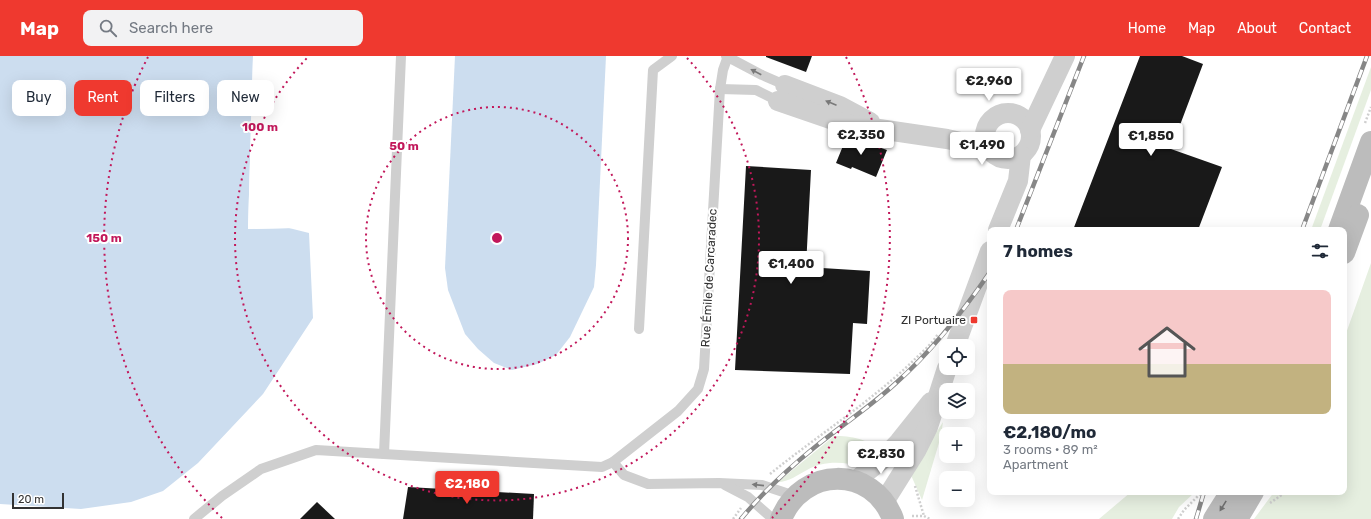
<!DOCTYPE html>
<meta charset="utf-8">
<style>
:root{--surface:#fff;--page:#f2f2f3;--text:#1f2937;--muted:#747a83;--accent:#ef392f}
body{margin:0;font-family:Rubik,sans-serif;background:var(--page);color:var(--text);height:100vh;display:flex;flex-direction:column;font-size:15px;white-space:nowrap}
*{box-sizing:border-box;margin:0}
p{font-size:13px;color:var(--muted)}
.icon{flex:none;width:22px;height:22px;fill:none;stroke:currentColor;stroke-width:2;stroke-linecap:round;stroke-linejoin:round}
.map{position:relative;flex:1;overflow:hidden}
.side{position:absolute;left:987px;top:171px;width:360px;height:268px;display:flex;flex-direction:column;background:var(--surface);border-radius:8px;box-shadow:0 4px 16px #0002}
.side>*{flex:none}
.top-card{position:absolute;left:12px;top:24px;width:380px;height:36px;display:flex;gap:8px}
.buttons{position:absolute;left:939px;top:283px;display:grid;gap:8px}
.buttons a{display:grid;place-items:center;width:36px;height:36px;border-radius:8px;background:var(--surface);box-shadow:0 4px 16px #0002;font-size:20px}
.scale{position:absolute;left:12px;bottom:10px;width:52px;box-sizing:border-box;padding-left:4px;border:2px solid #323232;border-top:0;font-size:11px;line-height:14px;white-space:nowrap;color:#323232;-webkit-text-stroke:3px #fff;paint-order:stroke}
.price{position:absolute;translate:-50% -34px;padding:0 9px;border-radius:4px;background:#fff;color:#222;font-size:13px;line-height:26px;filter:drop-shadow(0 1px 2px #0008)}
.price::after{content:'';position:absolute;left:50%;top:24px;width:12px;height:9px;margin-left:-6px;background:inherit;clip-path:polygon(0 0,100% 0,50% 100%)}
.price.selected{background:var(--accent);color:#fff}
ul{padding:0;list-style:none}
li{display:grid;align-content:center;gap:8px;height:212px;padding:0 16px}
li span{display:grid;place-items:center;height:124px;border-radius:8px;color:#555}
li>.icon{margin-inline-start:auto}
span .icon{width:72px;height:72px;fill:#fffc;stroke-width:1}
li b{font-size:17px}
h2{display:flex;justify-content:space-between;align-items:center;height:48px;padding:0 16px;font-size:17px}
.chip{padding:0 14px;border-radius:8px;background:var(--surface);box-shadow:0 4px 16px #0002;font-size:14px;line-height:36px}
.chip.selected{background:var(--accent);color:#fff}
header{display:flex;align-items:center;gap:24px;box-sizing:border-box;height:56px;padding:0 20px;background:var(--accent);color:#fff}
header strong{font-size:19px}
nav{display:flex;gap:22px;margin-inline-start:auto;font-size:14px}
.search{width:280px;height:36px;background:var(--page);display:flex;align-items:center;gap:10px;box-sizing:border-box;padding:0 14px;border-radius:8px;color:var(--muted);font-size:15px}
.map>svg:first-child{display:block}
</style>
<header>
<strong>Map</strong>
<div class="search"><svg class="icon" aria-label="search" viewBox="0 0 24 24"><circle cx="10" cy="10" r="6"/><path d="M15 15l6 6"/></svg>Search here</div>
<nav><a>Home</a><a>Map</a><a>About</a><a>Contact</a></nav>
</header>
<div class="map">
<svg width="1371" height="463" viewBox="0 0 1371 463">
<rect width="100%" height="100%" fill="#fff"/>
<g fill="#e6efe0">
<polygon points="1371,11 1371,34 1320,174 1311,174"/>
<polygon points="1371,207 1371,463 1254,463 1274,436 1344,436 1344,283"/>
<polygon points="943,366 941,380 922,444 910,417"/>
<path d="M834,380c16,0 37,2 45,18l-19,13c-16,-6 -38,-6 -53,3 -10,5 -18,12 -29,12z"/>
<polygon points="1131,436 1195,436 1179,451 1172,463 1099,463"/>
</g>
<g fill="#ccddef">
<polygon points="0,0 253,0 248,173 289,172 309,177 313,262 263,338 198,407 163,435 131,446 81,453 0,448"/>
<polygon points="455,0 606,0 596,209 594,231 570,281 556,299 537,308 512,314 494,307 478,293 465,278 448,234 445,212"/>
</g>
<polygon fill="#fff" points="253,0 255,0 250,171 289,170 297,172 248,173"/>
<g fill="#191919">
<polygon points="766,0 812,0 806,16 766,1"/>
<polygon points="1140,0 1182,0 1203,8 1171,93 1222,111 1198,174 1073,174"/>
<polygon points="847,80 887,94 876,121 852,111 851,113 836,107"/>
<polygon points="746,110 811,114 806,211 870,215 867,268 853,267 850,318 735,314"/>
<polygon points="408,431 534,438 533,463 403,463"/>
<polygon points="317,446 335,463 300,463"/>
</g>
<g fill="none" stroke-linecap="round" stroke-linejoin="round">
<g stroke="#cfcfcf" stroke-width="2.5" stroke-dasharray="2 2" stroke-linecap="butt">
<polyline points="1365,67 1371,51"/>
<path d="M770,418c47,-38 99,-71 143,-113 8,-8 19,-17 25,-27"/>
<polyline points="915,430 924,460"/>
<polyline points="1270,447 1286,436"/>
<polyline points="912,460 924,460 930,463"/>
<polyline points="733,463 741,452"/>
<polyline points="1178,463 1184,454 1202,436"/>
</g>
<g stroke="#cfcfcf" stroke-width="10">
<polyline points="726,0 762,19 785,29"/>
<polyline points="720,33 756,34 778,45"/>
<polyline points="639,273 653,14 672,0"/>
<polyline points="384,398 401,0"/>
<polyline points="613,406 624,419 648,428 719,427 762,429 795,440"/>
<polyline points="725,429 748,441 773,463"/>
<polyline points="194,463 222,440 261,413 316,394 602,411 613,406 678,355 698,333 704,313 720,33 723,14 728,0"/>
</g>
<g stroke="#cfcfcf" stroke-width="20">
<polyline points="785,29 840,50 870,66"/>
<polyline points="778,45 845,68 947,83 987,92"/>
<circle cx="1008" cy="80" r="23"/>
<polyline points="1030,74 1065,0"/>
<polyline points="998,174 1018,125 1021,99"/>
<polyline points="955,290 990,195"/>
<polyline points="855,425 883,403 899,386 931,346"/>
<polyline points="884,446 916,395 928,371 947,312"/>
</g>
<g stroke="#bcbcbc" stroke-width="22">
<polyline points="1339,174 1371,86"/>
<polyline points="1344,197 1358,159"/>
<path d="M781,463c21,-53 92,-54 112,0"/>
<polyline points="1214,463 1231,436"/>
<polyline points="1237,463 1253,436"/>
</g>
<g stroke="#878787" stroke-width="4.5">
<g id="rail">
<polyline points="1016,174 1084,0"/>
<polyline points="1302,174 1367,0"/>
<path d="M741,463c22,-27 47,-50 74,-72 27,-22 56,-41 81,-64 37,-33 66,-70 94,-111"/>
<polyline points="1196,463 1204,436"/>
</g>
</g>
<use href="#rail" stroke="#fff" stroke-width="3" stroke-dasharray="9" stroke-linecap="butt"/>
</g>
<defs><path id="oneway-solid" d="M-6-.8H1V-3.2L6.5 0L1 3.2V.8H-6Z"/></defs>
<g fill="#797979">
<use href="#oneway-solid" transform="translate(756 16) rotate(-152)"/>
<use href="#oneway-solid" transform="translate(831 47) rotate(-157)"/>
<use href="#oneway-solid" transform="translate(758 429) rotate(-174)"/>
</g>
<use fill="#707070" href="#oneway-solid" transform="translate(1223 450) rotate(122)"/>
<g fill="none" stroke="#c2185b" stroke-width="2" stroke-dasharray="2 4">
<circle cx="497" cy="182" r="131"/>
<path d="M687 2A262 262 0 1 1 307 2"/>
<path d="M222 462A393 393 0 0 1 148 1M846 1A393 393 0 0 1 772 462"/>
</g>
<rect fill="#ef392f" stroke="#fff" stroke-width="1.5" x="970" y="260" width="8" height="8" rx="2"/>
<g text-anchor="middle" stroke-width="4" stroke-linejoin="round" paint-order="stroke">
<g font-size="12" fill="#323232" stroke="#fff">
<text transform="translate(709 222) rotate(-87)" y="4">Rue Émile de Carcaradec</text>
</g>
<g font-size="12" fill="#323232" stroke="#fff" text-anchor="end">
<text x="966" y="268">ZI Portuaire</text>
</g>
</g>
<circle cx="497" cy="182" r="6" fill="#c2185b" stroke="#fff" stroke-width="2"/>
<g font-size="12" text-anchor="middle" font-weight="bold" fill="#c2185b" stroke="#fff" stroke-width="4" stroke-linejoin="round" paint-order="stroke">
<text x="260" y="75">100 m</text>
<text x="404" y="94">50 m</text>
<text x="104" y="186">150 m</text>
</g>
</svg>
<div class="buttons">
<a><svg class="icon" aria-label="locate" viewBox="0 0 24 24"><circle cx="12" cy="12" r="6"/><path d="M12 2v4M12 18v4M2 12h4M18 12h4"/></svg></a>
<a><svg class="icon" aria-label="layers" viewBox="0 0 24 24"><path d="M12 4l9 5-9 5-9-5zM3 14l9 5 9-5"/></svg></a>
<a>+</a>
<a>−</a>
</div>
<div class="scale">20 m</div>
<b class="price" style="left:989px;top:46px">€2,960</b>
<b class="price" style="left:861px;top:100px">€2,350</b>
<b class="price" style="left:1151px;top:101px">€1,850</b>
<b class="price" style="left:982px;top:110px">€1,490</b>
<b class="price" style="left:791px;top:229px">€1,400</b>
<b class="price" style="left:881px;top:419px">€2,830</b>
<b class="price selected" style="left:467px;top:449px">€2,180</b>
<div class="top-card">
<a class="chip">Buy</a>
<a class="chip selected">Rent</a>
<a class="chip">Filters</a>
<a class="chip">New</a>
</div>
<section class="side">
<h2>7 homes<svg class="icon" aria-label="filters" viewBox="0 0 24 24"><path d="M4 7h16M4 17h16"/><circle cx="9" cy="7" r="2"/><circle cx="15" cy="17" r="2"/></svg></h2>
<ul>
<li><span style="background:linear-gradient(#f6c9c9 60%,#c2b280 0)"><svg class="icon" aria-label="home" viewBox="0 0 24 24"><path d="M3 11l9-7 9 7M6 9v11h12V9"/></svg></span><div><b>€2,180/mo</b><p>3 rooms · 89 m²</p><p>Apartment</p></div></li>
</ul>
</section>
</div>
